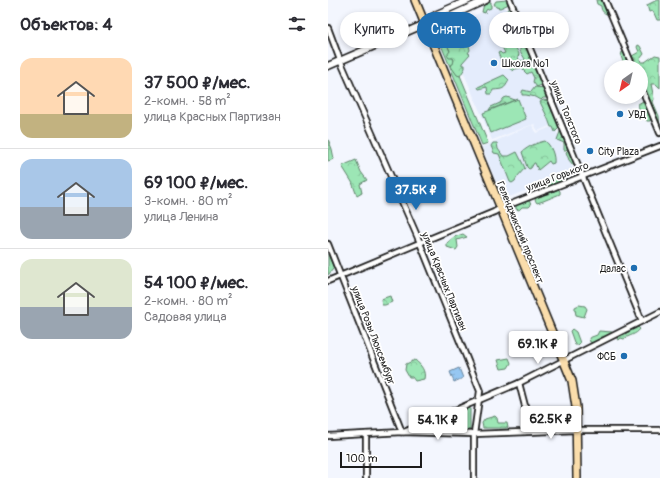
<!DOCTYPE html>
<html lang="ru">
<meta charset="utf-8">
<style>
:root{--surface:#fff;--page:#f2f2f3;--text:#2b2b33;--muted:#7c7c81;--line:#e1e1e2;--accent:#1f6fb2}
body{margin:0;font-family:Pangolin,sans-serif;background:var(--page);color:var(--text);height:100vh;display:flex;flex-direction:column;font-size:15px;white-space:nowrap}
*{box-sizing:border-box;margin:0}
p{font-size:13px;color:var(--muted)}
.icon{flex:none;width:22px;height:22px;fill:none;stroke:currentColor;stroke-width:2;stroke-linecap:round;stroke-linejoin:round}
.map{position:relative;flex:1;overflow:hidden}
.panel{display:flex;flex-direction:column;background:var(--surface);width:328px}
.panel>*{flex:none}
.hud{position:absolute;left:12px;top:12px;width:260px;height:36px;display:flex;gap:8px}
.needle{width:26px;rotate:214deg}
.tools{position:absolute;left:276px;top:60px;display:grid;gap:8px}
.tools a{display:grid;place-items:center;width:44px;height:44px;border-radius:50%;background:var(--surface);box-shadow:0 2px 6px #0003;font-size:20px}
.scale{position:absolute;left:12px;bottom:10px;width:82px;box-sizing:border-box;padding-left:4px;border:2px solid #1c1c1c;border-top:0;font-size:11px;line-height:14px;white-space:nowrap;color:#1c1c1c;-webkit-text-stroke:3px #fff;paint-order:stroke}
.price{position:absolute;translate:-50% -34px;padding:0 9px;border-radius:4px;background:#fff;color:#222;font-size:13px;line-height:26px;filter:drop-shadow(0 1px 2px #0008)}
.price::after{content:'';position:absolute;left:50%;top:24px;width:12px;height:9px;margin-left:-6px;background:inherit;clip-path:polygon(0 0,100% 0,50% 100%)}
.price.active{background:var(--accent);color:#fff}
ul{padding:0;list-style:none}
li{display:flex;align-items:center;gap:12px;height:100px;padding:0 20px}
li+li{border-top:1px solid var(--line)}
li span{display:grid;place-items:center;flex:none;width:112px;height:80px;border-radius:12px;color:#555}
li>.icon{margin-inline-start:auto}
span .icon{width:48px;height:48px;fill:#fffc;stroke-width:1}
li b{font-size:17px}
h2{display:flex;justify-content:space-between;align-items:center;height:48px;padding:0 20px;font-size:17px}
.chip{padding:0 14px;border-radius:18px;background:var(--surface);box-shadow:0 2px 6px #0003;font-size:14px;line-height:36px}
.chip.active{background:var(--accent);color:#fff}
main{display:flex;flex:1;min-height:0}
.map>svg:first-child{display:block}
</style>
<main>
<section class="panel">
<h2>Объектов: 4<svg class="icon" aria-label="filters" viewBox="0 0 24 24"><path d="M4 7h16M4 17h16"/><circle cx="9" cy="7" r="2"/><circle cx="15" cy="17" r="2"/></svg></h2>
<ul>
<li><span style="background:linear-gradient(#ffd9b3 70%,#c2b280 0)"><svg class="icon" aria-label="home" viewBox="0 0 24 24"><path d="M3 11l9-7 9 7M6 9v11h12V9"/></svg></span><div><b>37 500 ₽/мес.</b><p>2-комн. · 58 m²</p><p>улица Красных Партизан</p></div></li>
<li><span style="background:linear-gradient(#a9c7e8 60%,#9aa5b1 0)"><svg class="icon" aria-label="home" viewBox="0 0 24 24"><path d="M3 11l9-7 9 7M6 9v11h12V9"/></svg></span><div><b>69 100 ₽/мес.</b><p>3-комн. · 80 m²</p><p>улица Ленина</p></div></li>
<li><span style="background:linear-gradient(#dfe7d0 60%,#9aa5b1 0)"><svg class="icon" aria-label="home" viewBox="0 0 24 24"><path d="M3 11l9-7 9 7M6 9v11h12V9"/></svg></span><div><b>54 100 ₽/мес.</b><p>2-комн. · 80 m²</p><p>Садовая улица</p></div></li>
</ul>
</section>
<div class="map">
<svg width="332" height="478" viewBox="0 0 332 478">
<defs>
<pattern id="grass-tufts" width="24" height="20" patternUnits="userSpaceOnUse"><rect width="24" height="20" fill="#9ce6b5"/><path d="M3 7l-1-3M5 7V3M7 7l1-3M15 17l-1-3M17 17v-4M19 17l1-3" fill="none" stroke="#86c59b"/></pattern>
<pattern id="forest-crowns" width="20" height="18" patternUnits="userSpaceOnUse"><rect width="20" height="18" fill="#9ce6b5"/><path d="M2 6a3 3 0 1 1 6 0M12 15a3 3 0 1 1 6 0" fill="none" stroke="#86c59b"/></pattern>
<pattern id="water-ripples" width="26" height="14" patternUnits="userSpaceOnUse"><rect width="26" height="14" fill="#96c7f2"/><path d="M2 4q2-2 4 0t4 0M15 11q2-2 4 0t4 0" fill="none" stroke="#81aacf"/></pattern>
</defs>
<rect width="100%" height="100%" fill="#f3f6fe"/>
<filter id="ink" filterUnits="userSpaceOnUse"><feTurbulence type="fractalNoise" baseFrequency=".025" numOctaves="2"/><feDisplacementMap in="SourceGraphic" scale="8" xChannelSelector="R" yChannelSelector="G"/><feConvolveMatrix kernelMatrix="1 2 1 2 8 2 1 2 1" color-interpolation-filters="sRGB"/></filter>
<g filter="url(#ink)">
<g fill="#e4ecfc">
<polygon points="175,3 226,124 210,131 206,124 164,140 117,28"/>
<polygon points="204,125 208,133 226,126 245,169 240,173 184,196 177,197 173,194 154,147"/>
</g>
<polygon fill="url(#grass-tufts)" stroke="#5c8168" points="114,32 160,143 154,145 109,35"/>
<g fill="url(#forest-crowns)" stroke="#5c8168">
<polygon points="179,0 181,4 172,8 168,7 166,4 168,1"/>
<path d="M268,0h7l7,15c-6,-1 -9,-4 -9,-9l-4,-2z"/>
<polygon points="329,0 332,0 332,20 329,20 325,11 321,12 319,5"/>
<polygon points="163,2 163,8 158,10 157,13 154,12 156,4"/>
<path d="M182,8l2,3v3l4,5 -1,3 5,6v3l7,6 7,26 -1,4 10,15 -2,3 -4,2 -4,-5 1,-4 -3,-6 -4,2 -6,-6 -6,1 -2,2 -5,-4 -5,-2 -5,-12 2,-1 2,2 3,-1 -3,-6 5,-2v-3l-6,-10v-7l5,5v4h4c3,3 4,6 2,10l4,4 3,6 -1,3 1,3 4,1 2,-2 -5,-8v-5l-3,-11 -4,-5v-3c-8,0 -8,-7 -11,-13z"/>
<path d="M119,27l4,1 3,8 -1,4c5,6 10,5 16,5l1,5 -2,3 2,1 -8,9v2h3v3l-5,8 -3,-1 -7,-10 3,-1 1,-4 -1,-2h-4l-2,-3 3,-4 -3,-7 -9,-3 -2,-7z"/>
<polygon points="310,45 312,46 316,54 312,59 313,62 317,62 327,55 332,56 332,88 328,84 323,84 326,99 325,102 331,116 332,129 313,88 313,67 305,66 307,60 304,56 311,52 309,47"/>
<polygon points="294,52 299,55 303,67 297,67 293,56"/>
<path d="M176,75l5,5c-5,10 -6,9 -16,10l-2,4h-3l-1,-7 -8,2 -1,-2z"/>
<polygon points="207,87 217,88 218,98 215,98 213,100 208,97 198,95 194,95 194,92 195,90 203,92"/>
<polygon points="179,97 187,100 161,110 163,107 172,103 176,98"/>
<path d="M215,100l6,1 11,26 -5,5 -2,-5h-2c-3,-9 -7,-17 -11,-25z"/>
<path d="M315,101c4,4 7,11 8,16l-1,4h-3c-5,-4 -8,-11 -9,-17z"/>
<polygon points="233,129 235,130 241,147 238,150 236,150 236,143 229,140"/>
<polygon points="0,139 4,149 6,159 0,161"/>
<path d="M217,141c6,4 10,15 9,22l-3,1 -2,-3 -11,9 -3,-7h-1l-3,5 -2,1 -2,-2 -5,-15c7,-6 14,-9 23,-11z"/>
<polygon points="165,143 169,143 170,149 175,156 181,156 189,152 197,168 189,177 187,181 184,183 182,182 171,154 166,153 163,146"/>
<polygon points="241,149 243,150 244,159 247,159 248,163 245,165 241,160 238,152"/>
<polygon points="28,160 33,172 39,180 32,184 34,193 29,196 24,182 14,166"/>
<path d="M230,176l7,1 -1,2c-3,2 -6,3 -9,5 -5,3 -7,5 -13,3l-1,2 -4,-2 3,-4z"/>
<path d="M230,189l2,2v3c-8,3 -15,7 -23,9l-2,-3 2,-5 5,1 1,-2h5z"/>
<polygon points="199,200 201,200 203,205 201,207 194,207 191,210 188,209 188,205"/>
<polygon points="135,234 139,237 129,240 130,247 128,250 119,247 119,243 126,237"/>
<polygon points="0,254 6,268 0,275"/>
<polygon points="62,296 64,302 57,305 54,305 53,299"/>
<polygon points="251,305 257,306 259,309 256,317 248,315 247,310 247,307"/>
<path d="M310,327l2,2c-4,6 -11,6 -16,10l-3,-1 -2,2 -2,-1 1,-4 7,-1z"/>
<polygon points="244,329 248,332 252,343 250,345 247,345 242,331"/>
<polygon points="271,331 284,332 285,334 265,343 262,342 261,338 269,335"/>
<polygon points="181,358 183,363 180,368 173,369 170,360"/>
<path d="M87,360c6,5 11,11 9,19l-9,2 -3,-4h-3l-4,-7 1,-6z"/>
<polygon points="142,407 142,430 90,428"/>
<polygon points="167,416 169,418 170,423 179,423 180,428 155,428 154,423 157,419"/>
</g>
<polygon fill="#9ce6b5" stroke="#5c8168" points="190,99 198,119 163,133 155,113"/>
<polygon fill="url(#water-ripples)" stroke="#65839c" points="131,368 135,378 126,382 122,372"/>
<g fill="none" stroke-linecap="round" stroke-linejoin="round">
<g stroke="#1c1c1c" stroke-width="8">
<g id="street">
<polyline points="182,0 314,321"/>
<polyline points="277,0 305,67"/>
<polyline points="0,28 12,60 90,238 152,391 146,434 146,478"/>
<polyline points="313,87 332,133"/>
<polyline points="0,244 74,432"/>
<polyline points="0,281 166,212 173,208 332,146"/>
<polyline points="191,383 197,406 197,432"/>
<polyline points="76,432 191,383 332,312"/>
<polyline points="38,434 38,478"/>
<polyline points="0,436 74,432 146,434 249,430 332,430"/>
</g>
</g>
<g stroke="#1c1c1c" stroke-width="9">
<g id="secondary">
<polyline points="98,23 112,21 158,0"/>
<polyline points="0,66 97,24 109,14 141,0"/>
</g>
</g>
<g stroke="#1c1c1c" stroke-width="10">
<polyline id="primary" points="87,0 244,381 248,407 249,478"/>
</g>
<use href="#street" stroke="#fff" stroke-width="4.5"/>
<use href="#secondary" stroke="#fff" stroke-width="6"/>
<use href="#primary" stroke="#faddab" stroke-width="7"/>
</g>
</g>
<g fill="#1f6fb2" stroke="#fff" stroke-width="1.5">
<circle cx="166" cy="63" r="4"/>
<circle cx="292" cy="114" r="4"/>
<circle cx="262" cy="151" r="4"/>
<circle cx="306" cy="268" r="4"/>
<circle cx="296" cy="356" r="4"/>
</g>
<g text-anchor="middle" stroke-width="3.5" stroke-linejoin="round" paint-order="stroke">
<g font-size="10" fill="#1c1c1c" stroke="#fff" text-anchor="start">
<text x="174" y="67">Школа №1</text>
<text x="300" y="118">УВД</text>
<text x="270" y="155">City Plaza</text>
<text x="298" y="272" text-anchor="end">Далас</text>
<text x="288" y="360" text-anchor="end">ФСБ</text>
</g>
<g font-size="10" fill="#1c1c1c" stroke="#fff">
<text transform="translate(239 112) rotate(68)" y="4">улица Толстого</text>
<text transform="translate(229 176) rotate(-21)" y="4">улица Горького</text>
<text transform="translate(193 232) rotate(68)" y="4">Геленджикский проспект</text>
<text transform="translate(117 281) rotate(68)" y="4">улица Красных Партизан</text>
<text transform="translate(46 335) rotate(69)" y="4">улица Розы Люксембург</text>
</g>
</g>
</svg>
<div class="tools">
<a><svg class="needle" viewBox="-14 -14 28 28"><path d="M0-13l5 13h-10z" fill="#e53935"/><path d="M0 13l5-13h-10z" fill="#7c7c81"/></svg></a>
</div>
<div class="scale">100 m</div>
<b class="price active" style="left:88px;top:211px">37.5K ₽</b>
<b class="price" style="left:210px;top:365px">69.1K ₽</b>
<b class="price" style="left:223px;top:440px">62.5K ₽</b>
<b class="price" style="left:110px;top:441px">54.1K ₽</b>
<div class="hud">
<a class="chip">Купить</a>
<a class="chip active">Снять</a>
<a class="chip">Фильтры</a>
</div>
</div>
</main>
